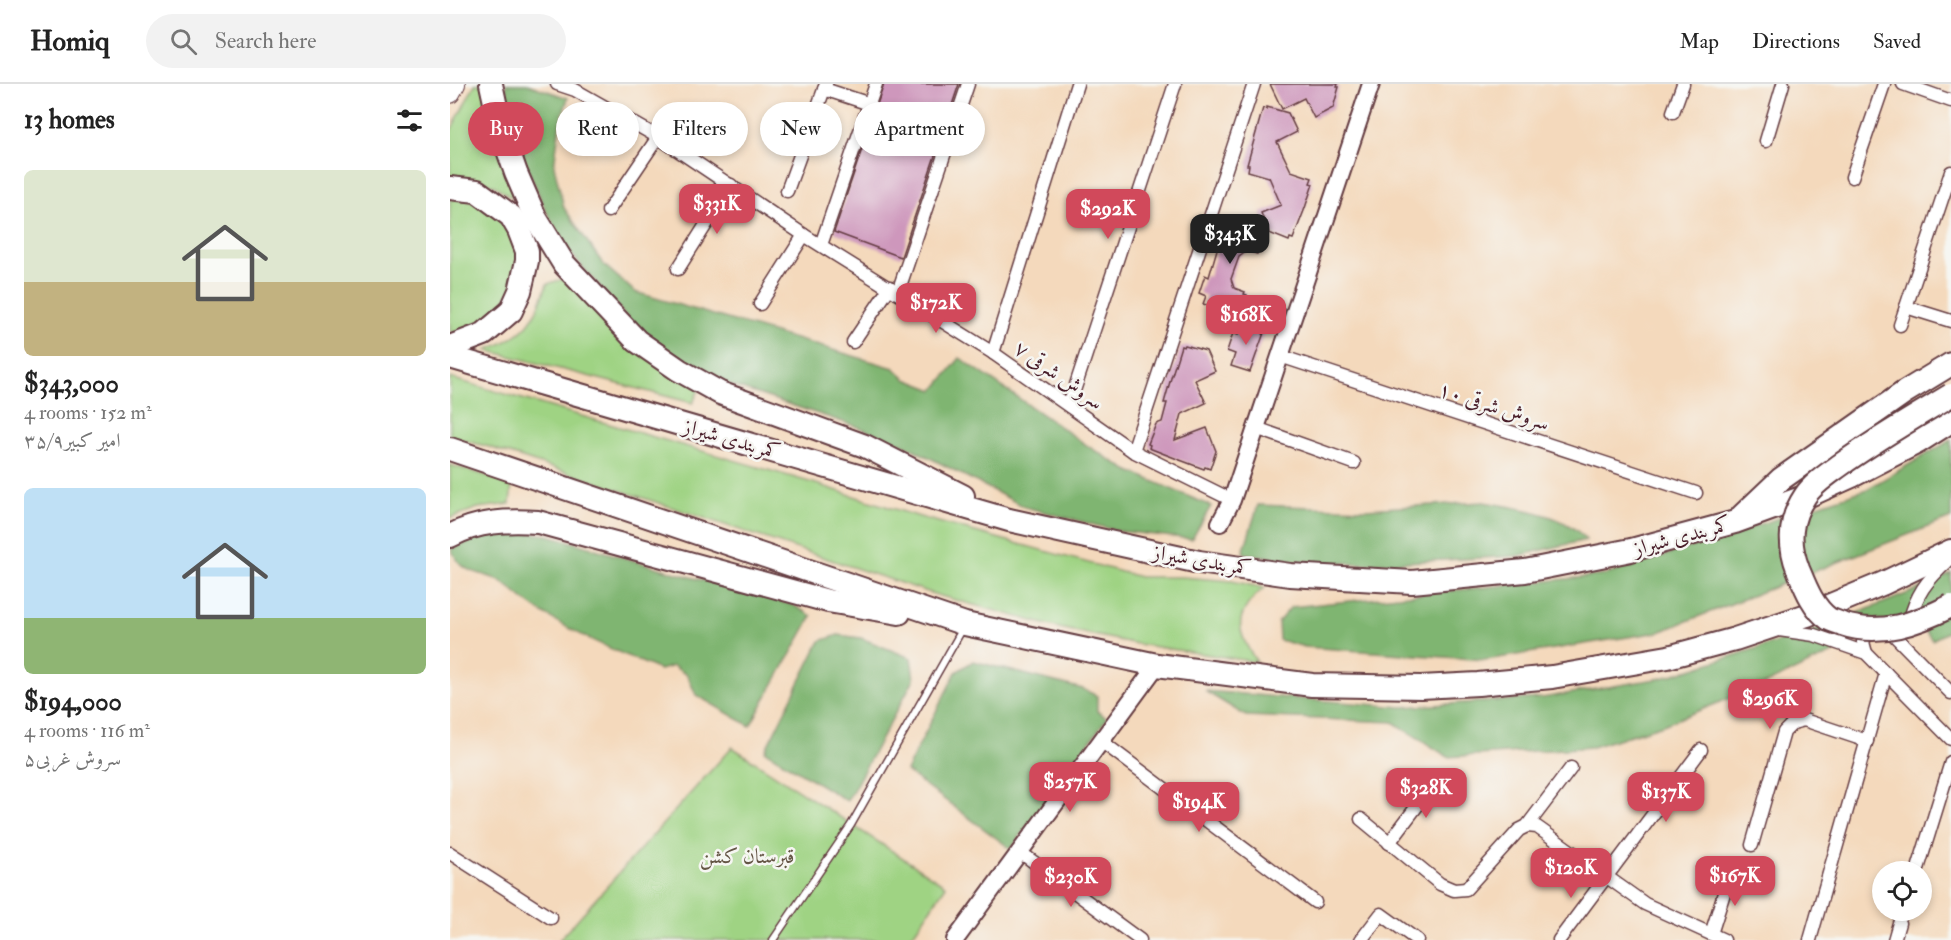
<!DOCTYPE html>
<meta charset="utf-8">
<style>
:root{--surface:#fff;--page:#f2f2f2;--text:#222;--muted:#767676;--line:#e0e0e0;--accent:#d1495b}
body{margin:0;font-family:"IM FELL Double Pica",Amiri,serif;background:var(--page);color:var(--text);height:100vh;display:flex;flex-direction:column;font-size:22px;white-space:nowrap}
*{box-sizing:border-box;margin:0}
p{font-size:20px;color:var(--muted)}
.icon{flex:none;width:33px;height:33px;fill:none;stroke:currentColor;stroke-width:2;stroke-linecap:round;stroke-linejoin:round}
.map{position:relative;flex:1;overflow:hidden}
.drawer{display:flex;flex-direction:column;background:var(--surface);width:450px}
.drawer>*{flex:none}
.hud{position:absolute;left:18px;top:18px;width:570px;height:54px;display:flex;gap:12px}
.fabs{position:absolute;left:1422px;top:777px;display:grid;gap:12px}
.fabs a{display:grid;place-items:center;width:60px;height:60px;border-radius:50%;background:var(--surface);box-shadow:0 3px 9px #0003;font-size:30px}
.price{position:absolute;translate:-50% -51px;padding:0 14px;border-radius:12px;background:var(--accent);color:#fff;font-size:20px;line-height:39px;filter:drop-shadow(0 2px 3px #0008)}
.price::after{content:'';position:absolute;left:50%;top:36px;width:18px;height:14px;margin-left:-9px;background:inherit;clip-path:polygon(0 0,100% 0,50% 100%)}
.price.selected{background:#222;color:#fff}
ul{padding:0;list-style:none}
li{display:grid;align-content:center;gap:12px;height:318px;padding:0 24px}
li span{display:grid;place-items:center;height:186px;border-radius:9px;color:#555}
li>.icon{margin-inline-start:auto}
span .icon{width:108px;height:108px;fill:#fffc;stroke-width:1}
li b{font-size:26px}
h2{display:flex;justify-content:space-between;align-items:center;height:72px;padding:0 24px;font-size:26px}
.chip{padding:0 21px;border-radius:27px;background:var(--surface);box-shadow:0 3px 9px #0003;font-size:21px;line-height:54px}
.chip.selected{background:var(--accent);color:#fff}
header{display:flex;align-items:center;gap:36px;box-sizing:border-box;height:84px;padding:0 30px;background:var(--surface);border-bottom:2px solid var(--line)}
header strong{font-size:28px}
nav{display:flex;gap:33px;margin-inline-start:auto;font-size:21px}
.search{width:420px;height:54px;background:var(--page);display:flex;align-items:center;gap:15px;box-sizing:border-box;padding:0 21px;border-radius:33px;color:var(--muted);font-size:22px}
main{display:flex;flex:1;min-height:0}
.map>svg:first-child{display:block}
</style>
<header>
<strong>Homiq</strong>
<div class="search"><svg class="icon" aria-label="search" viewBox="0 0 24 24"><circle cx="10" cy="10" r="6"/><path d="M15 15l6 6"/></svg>Search here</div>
<nav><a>Map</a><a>Directions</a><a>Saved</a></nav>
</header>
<main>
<section class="drawer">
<h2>13 homes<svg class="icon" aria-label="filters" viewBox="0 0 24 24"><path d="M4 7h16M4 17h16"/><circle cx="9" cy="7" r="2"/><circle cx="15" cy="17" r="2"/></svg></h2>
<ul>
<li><span style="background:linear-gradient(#dfe7d0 60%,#c2b280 0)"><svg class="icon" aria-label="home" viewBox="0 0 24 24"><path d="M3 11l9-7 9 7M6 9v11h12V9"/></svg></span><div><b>$343,000</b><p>4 rooms · 152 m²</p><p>امیر کبیر۳۵/۹</p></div></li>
<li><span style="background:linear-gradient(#bfe0f5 70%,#8fb573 0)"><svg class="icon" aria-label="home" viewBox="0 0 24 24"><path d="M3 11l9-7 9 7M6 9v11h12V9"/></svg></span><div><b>$194,000</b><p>4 rooms · 116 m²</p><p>سروش غربی۵</p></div></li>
</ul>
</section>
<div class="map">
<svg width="1501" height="856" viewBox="0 0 1501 856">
<rect width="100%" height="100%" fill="#f6f6f2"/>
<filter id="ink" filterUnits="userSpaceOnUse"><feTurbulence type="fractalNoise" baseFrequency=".0167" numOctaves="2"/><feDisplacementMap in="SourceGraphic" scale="12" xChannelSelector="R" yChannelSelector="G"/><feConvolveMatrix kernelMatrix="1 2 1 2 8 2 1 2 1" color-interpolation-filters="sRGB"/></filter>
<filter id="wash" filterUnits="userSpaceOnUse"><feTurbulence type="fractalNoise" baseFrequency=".008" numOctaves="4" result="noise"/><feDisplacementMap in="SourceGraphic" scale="24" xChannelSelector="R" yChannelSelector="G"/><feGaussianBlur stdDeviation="1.35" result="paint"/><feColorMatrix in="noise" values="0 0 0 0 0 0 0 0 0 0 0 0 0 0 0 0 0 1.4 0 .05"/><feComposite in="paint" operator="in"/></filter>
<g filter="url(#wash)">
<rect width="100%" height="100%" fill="#f4d9bc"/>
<g fill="#9fd383" stroke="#747957" stroke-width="1.5">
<path d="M25,0h10l33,105 -8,8c-17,-16 -36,-21 -60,-18v-47z"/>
<polygon points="0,115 28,117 62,142 73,180 46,236 6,249 0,247"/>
<path d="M122,192l128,111 -7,16 -207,-53c40,-15 48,-27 61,-66z"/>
<path d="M0,294l363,105 107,34 220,60h42l50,4 32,7c-31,26 -29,43 -7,74l-120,-18 -78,-16 -122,-33 -451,-149 -36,-9z"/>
<polygon points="0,381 62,399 60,420 28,424 0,434"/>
<polygon points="282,663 496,802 459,856 109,856"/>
</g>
<g fill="#7fb571" stroke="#646a4e" stroke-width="1.5">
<polygon points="56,0 77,0 118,14 110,39 104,82 114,124 153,180 185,208 444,284 456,295 484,306 510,274 644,366 677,386 761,422 742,455 668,447 575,423 455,361 408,343 277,300 221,268 177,234 117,165 95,125 58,39"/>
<polygon points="1501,356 1501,434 1209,548 1036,576 855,563 829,556 828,538 841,523 1155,491 1417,405"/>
<path d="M1034,418c32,6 81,11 102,38l-69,16 -148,8 -73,-3 -53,-8 15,-48 107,4z"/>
<path d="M61,447l37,4 128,38 117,32 19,11 -62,110 -54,-31 -9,-20 -14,-9 -13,4c-44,-19 -89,-37 -128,-64 -10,-7 -19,-16 -29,-23 -22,-15 -38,-3 -52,-34l30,-12z"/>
<polygon points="1501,489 1501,546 1482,556 1470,540 1418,535 1394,564 1313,601 1213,641 1142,663 998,673 943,638 796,632 755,607 952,623 1092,614 1212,594 1362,547 1479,501"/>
<polygon points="388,551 411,554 461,574 464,595 397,717 315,667 370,557"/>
<polygon points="523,577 633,605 647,612 647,627 657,634 561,765 456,687 506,588"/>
</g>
<g id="blocks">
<g fill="#ce97bc">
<polygon points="434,0 509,0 451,173 384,148"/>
<polygon points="820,0 888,0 887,3 889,3 883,24 864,34 854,14 832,25"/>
<polygon points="817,23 838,29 847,48 827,58 841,87 862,94 860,99 863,100 855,124 843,155 840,154 839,157 819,149 811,129 831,121 819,93 798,87 799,81 797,81 813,24 817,25"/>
<polygon points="782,137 817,148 811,169 808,168 807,170 797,167 789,173 781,195 784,204 795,208 794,210 797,211 791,228 771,222 770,225 753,220 756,212 749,209 755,191 759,193 768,162 765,161 772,142 780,145"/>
<polygon points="792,238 815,246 800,288 781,282 785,270 777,267 783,249 788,251"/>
<polygon points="735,261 756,267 765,287 745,296 756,319 732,330 725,356 757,344 766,367 760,385 755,383 754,385 730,376 699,364 700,361 698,360 706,340 712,338 717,319 714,319 721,294 731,262 734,263"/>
</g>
</g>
</g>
<g filter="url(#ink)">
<use href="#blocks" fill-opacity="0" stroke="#643b41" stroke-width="1.5"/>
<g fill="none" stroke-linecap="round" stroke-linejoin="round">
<g stroke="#643b41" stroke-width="9">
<polyline id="lane" points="323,856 401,741 513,544"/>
</g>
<g stroke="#643b41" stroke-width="15">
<g id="street">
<polyline points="107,0 125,6 208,53 354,151 543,269 683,367 782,416"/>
<polyline points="1453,0 1501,17"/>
<polyline points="374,5 420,20"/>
<polyline points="1223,28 1233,0"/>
<polyline points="1316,57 1333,0"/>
<polyline points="1402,93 1434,0"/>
<polyline points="337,107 376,0"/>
<polyline points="158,127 208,53"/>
<polyline points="371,161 426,0"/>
<polyline points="228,185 281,101"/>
<polyline points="448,208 518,0"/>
<polyline points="310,220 354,151"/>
<polyline points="1456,223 1501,237"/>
<polyline points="1450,241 1501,88"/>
<polyline points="403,258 440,203"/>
<polyline points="543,269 627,0"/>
<polyline points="830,272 1246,409"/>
<polyline points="619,322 725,0"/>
<polyline points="806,344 904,379"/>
<polyline points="683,367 804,0"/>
<path d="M1458,541c8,-31 18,-44 41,-65"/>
<polyline points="1329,546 1364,551 1416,569 1501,655"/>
<polyline points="1416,569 1413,558 1419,547 1429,542 1437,544 1501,609"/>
<polyline points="651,657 865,818"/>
<polyline points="911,735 990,800 1004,806 1016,805 1069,746 1077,742 1121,684"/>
<polyline points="1077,742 1087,743 1195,820 1274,856"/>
<polyline points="939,759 989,693"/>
<polyline points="1302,761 1334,648 1343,639 1354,636 1417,657"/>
<polyline points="570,768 690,856"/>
<polyline points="0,769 101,834"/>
<polyline points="1467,788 1501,678"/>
<polyline points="1261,850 1281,787"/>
<polyline points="911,856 931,830 967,856"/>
<polyline points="1109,856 1251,666"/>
<polyline points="1360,856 1436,589"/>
<polyline points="1444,856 1449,839"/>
</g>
</g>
<g stroke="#643b41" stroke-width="20">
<g id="secondary">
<polyline points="770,439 782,416 921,0"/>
<polyline points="505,856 707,581"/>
</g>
</g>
<g stroke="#643b41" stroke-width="22">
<polyline id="primary" points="0,9 5,0"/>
</g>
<g stroke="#643b41" stroke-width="26">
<g id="highway">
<polyline points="41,0 51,46 66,89 85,133 114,180 187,257 229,286 270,309 415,362 513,412"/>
<polyline points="0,104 27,107 61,132 69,146 77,167 77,177 70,207 61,227 34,250 0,263"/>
<polyline points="0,273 559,436 749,478 840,491 962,498 1075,487 1181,466 1285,438 1362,410 1402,392 1468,358 1501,337"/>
<polyline points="0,365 515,540 707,581 862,601 971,603 1028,600 1102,593 1218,573 1285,555 1357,531 1434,499 1501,467"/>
<polyline points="1292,432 1331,395 1455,308 1501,280"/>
<path d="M0,452c28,-15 57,-16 88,-14l290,79 71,12"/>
</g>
</g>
<use href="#lane" stroke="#fff" stroke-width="6"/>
<use href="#street" stroke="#fff" stroke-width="12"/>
<use href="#secondary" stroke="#fff" stroke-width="16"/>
<use href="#primary" stroke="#fff" stroke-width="20"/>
<use href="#highway" stroke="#fff" stroke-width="22"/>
<g stroke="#643b41" stroke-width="26" stroke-linecap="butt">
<path id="highway-bridge" d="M1501,311c-38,23 -76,45 -112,71 -12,9 -26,18 -34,30 -16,24 -17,47 -7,73 7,17 15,39 31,50 4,2 9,3 13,5 38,13 75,-1 109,-18"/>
</g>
<use href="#highway-bridge" stroke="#fff" stroke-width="22"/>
</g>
</g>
<g text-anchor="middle" stroke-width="5" stroke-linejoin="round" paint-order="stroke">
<g font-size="21" fill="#4a1f2b" stroke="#f6f6f2">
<text transform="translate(609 291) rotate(35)" y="7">سروش شرقی ۷</text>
<text transform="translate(1044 322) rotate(18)" y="7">سروش شرقی ۱۰</text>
<text transform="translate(282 355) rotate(16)" y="7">کمربندی شیراز</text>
<text transform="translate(1232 452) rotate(-15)" y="7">کمربندی شیراز</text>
<text transform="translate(752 476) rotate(10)" y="7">کمربندی شیراز</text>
</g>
<g font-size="21" fill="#645545" stroke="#f6f6f2">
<text x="297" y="779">قبرستان کشن</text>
</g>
</g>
</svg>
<div class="fabs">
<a><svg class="icon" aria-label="locate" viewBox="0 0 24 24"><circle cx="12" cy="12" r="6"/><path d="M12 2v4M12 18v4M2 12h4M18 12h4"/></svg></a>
</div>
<b class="price" style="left:267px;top:151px">$331K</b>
<b class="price" style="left:658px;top:156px">$292K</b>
<b class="price selected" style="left:780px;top:181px">$343K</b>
<b class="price" style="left:486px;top:250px">$172K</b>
<b class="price" style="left:796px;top:262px">$168K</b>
<b class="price" style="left:1320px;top:646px">$296K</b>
<b class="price" style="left:620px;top:729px">$257K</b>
<b class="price" style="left:976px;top:735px">$328K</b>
<b class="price" style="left:1216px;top:739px">$137K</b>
<b class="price" style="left:749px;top:749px">$194K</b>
<b class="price" style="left:1121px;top:815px">$120K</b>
<b class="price" style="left:1285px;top:823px">$167K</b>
<b class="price" style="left:621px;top:824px">$230K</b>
<div class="hud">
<a class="chip selected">Buy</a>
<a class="chip">Rent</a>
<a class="chip">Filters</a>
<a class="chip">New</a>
<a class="chip">Apartment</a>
</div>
</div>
</main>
